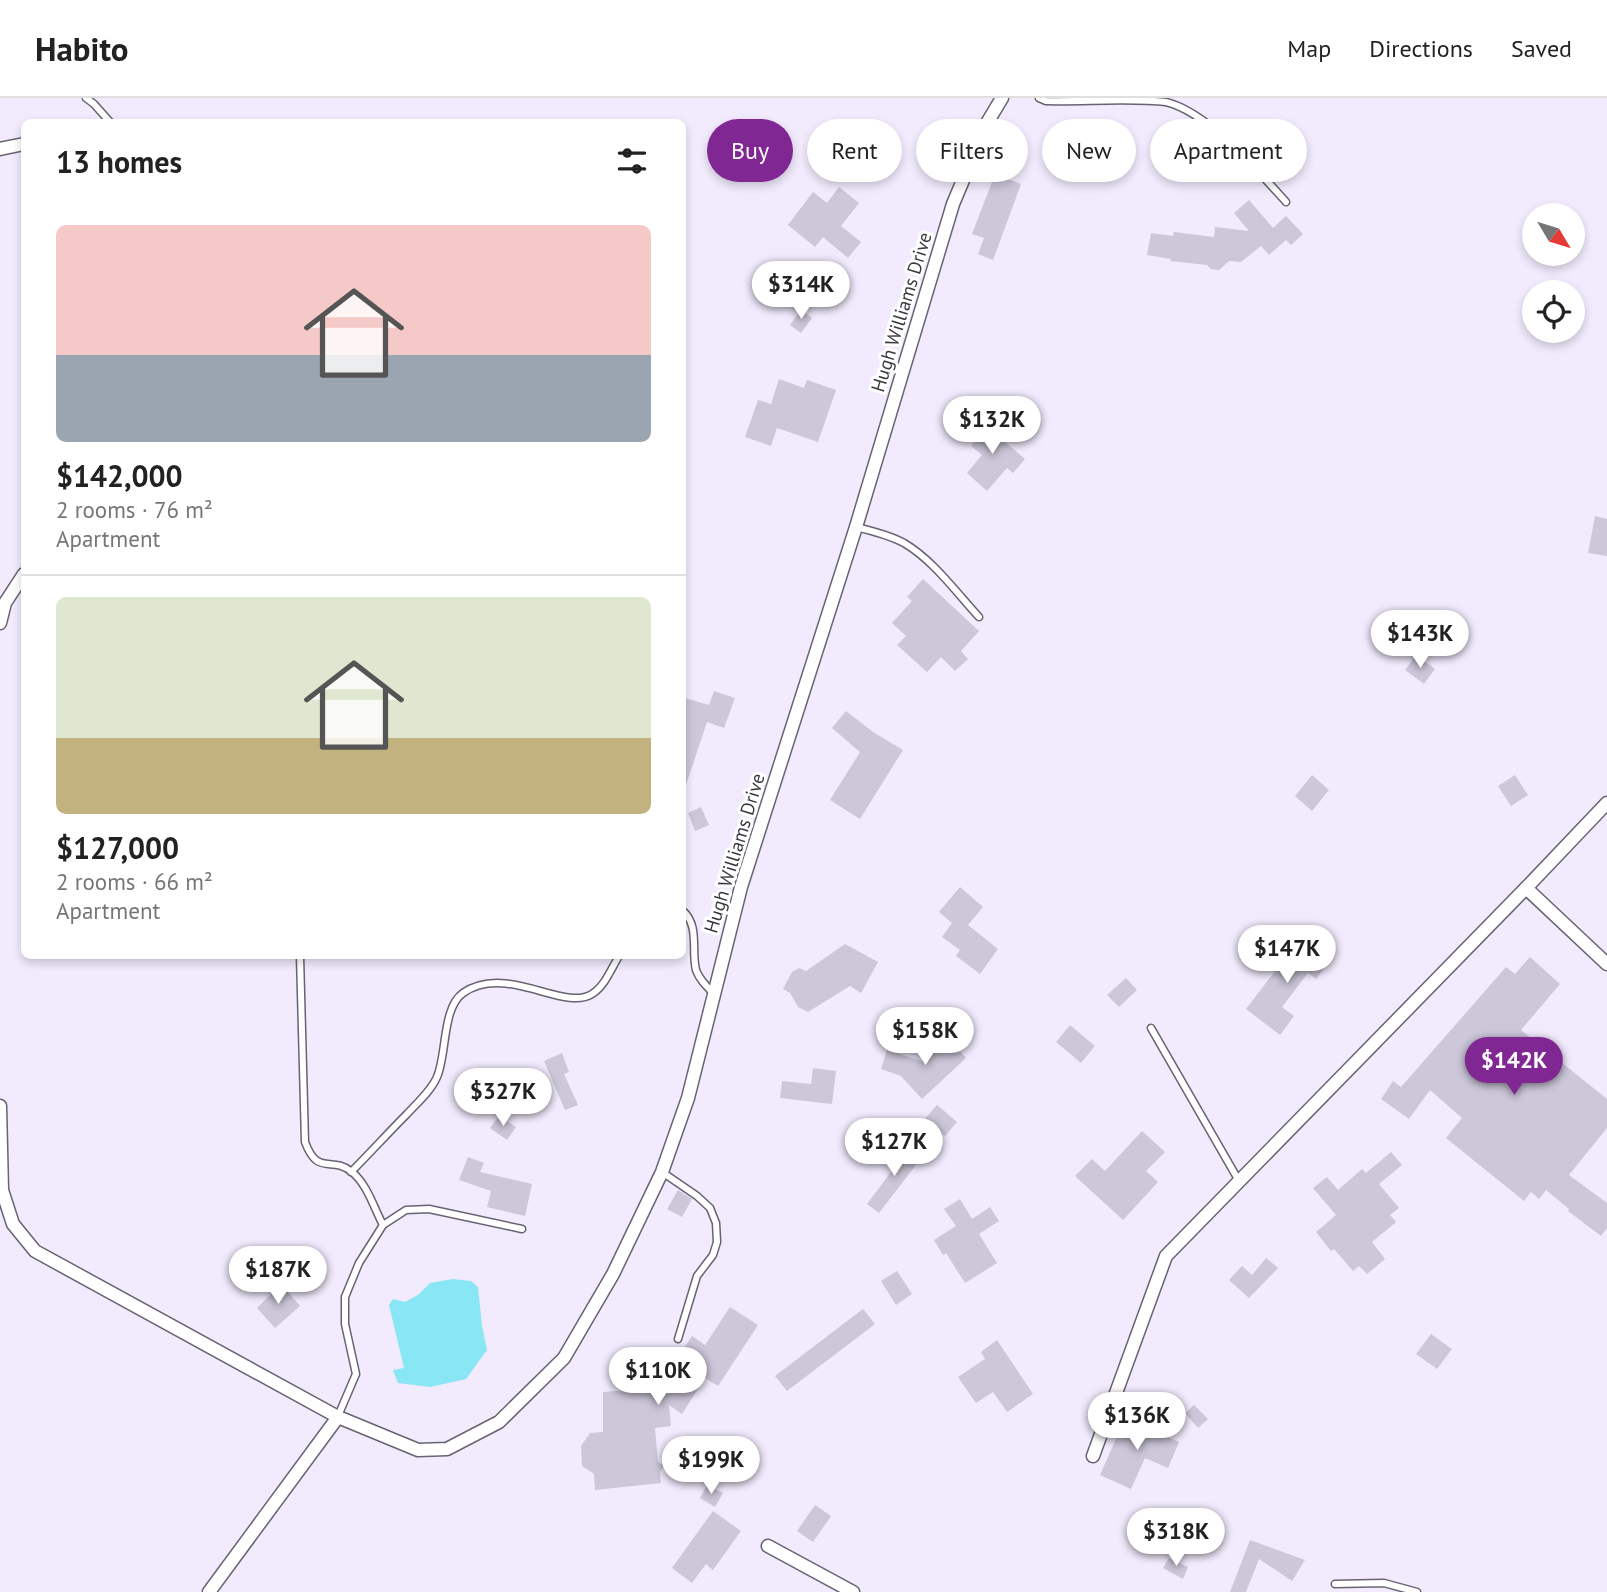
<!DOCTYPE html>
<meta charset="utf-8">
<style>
:root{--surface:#fff;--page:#f6f6f6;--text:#222;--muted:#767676;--line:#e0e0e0;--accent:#812793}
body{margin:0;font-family:"PT Sans",sans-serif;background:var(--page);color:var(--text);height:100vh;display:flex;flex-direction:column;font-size:26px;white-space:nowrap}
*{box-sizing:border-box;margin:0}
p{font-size:23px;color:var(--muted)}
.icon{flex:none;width:38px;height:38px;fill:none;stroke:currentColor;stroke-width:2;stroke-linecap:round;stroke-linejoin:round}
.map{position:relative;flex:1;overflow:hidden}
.drawer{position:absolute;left:21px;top:21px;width:665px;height:840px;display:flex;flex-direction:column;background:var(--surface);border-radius:10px;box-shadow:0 4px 10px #0003}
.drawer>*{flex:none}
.banner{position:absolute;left:707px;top:21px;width:665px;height:63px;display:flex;gap:14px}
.needle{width:46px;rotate:128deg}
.fabs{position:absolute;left:1522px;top:105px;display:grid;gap:14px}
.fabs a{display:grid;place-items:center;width:63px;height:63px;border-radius:50%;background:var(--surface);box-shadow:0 4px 10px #0003;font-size:35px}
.price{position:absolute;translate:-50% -60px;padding:0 16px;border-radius:24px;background:#fff;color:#222;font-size:23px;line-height:46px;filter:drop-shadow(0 2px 4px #0008)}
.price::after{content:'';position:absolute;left:50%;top:42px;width:21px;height:16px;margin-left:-10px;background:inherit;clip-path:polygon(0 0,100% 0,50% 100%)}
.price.on{background:var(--accent);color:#fff}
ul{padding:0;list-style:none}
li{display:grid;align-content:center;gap:14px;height:371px;padding:0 35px}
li+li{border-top:2px solid var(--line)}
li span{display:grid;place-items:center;height:217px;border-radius:10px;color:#555}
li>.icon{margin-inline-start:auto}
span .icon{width:126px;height:126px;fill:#fffc;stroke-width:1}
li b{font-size:30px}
h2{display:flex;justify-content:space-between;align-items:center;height:84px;padding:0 35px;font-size:30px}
.tag{padding:0 24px;border-radius:32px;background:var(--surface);box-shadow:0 4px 10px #0003;font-size:24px;line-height:63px}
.tag.on{background:var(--accent);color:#fff}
header{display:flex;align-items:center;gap:42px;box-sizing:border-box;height:98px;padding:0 35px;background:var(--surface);border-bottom:2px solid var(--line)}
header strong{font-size:33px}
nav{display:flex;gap:38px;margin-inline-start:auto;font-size:24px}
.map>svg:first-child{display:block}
</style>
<header>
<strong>Habito</strong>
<nav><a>Map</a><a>Directions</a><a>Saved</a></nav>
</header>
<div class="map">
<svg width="1607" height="1494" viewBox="0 0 1607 1494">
<rect width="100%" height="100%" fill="#f1ebfd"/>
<polygon fill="#89e6f5" points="453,1181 471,1183 478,1189 482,1228 487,1252 466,1281 430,1289 398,1285 393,1272 404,1270 389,1207 393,1201 405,1204 418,1197 430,1185"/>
<g fill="#ccc7d9">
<polygon points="995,76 1021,86 993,162 978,156 984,140 972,136"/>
<polygon points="839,89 859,105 841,128 861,144 848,160 823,139 815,149 788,127 813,94 827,105"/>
<polygon points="1249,102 1273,130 1286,118 1303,136 1291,147 1286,142 1269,157 1261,148 1241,164 1229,163 1219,172 1211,171 1207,167 1170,163 1171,161 1147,157 1151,135 1173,138 1174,134 1214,139 1215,129 1249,133 1234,115"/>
<polygon points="801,212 812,220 801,235 790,227"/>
<polygon points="779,281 804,290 807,282 836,292 818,344 777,330 771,348 745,339 758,302 771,306"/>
<polygon points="978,320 1025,361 1013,375 1007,370 987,393 967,375 982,357 971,348 979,338 970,330"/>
<polygon points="1595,418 1607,421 1607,458 1588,455"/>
<polygon points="923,481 979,533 961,553 968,561 955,573 941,559 927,574 897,547 906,538 892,525 912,503 907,499"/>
<polygon points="1416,557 1435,571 1424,586 1405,572"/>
<polygon points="714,593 735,600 724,630 707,624 685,690 682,690 682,599 709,607"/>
<polygon points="846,613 873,634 903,652 860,721 830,702 860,654 832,630"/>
<polygon points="1312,677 1329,692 1312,713 1295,698"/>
<polygon points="1515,677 1528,697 1511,708 1498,688"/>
<polygon points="701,709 709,727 695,733 688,715"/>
<polygon points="960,789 983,809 968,827 998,851 980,876 956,858 960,852 942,839 952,825 939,814"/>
<polygon points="1301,839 1331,861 1316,881 1308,875 1282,909 1294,918 1280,937 1246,911"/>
<polygon points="845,846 878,864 861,895 850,888 808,914 798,909 790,895 783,891 792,874 799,870 806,873"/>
<polygon points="1530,859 1560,886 1521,932 1607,1001 1607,1030 1569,1077 1607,1105 1607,1130 1601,1138 1568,1113 1569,1111 1546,1092 1539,1101 1531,1094 1524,1103 1446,1040 1462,1020 1430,992 1409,1021 1381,1001 1393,983 1401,989 1506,869 1515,876"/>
<polygon points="1126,880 1137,892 1119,909 1107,897"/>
<polygon points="1070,927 1095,948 1081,965 1056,944"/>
<polygon points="947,939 966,960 922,1001 901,978 881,971 887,952 922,963"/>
<polygon points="562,955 569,974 564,976 578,1007 565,1012 544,963"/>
<polygon points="813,970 836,973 832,1006 780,1000 782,983 811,986"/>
<polygon points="937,1007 957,1024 945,1038 938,1033 931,1042 917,1030"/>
<polygon points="499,1018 516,1029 507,1042 490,1030"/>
<polygon points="1142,1033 1165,1054 1146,1073 1158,1084 1123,1122 1075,1078 1092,1061 1105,1073"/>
<polygon points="897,1046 919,1063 879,1115 867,1106 897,1066 888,1058"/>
<polygon points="1391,1054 1402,1067 1379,1086 1399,1110 1390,1117 1396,1124 1372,1144 1385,1161 1367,1176 1359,1168 1353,1173 1334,1151 1331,1153 1316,1134 1336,1117 1313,1090 1327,1079 1338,1092 1362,1071 1366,1075"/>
<polygon points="468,1059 484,1065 480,1074 532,1086 525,1118 487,1109 491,1093 459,1082"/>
<polygon points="678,1092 692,1101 682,1119 667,1111"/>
<polygon points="960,1101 972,1121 990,1109 999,1123 979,1136 997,1165 965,1185 946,1155 943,1157 934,1142 956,1128 944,1111"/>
<polygon points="1266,1160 1278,1170 1249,1200 1229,1182 1242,1168 1252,1177"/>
<polygon points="897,1173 912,1196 896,1207 881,1183"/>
<polygon points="281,1186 300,1208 275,1230 257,1210"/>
<polygon points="730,1209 758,1227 718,1288 705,1280 682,1316 669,1307 671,1328 655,1330 658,1364 664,1368 660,1374 661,1385 595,1392 594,1376 582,1368 581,1348 590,1335 603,1334 603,1294 630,1292 645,1270 659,1269 668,1274 692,1238 705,1247"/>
<polygon points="863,1211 875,1226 787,1293 775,1278"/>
<polygon points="1431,1236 1452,1251 1437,1271 1416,1256"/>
<polygon points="997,1242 1033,1296 1007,1314 993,1294 976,1305 958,1279 985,1261 981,1254"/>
<polygon points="1194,1307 1208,1321 1198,1330 1185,1315"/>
<polygon points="1136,1319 1158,1329 1156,1334 1179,1344 1168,1370 1145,1360 1131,1391 1100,1377 1123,1325 1132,1329"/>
<polygon points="707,1387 723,1395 715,1409 700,1400"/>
<polygon points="815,1407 831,1418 813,1444 797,1433"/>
<polygon points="713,1413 741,1433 713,1472 706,1466 692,1485 672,1470"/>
<polygon points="1250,1442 1305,1462 1292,1483 1259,1461 1246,1494 1230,1494"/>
<polygon points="1169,1460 1188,1469 1183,1481 1163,1470"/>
</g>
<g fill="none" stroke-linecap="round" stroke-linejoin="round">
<g stroke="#676372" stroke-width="9">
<g id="lane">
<polyline points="86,0 94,6 110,24"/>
<path d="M1039,0l7,3c36,1 86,-3 120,1 42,10 91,68 120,100"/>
<path d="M856,429c17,4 33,8 48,16 29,17 52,49 75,74"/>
<path d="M682,812c18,15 9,40 14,60 3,9 10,16 17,23"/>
<path d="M300,858l5,186c13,35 26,13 47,30 15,12 22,36 31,53"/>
<polyline points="1151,930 1239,1083"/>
<path d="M351,1074c19,-19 37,-39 56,-58 10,-11 24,-23 30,-37 10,-23 5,-69 26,-84 43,-30 101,19 129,1 13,-8 19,-25 27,-38"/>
<polyline points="662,1074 697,1098 710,1110 716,1125 717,1144 713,1157 697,1178 678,1241"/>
<polyline points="338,1318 356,1276 345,1226 345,1199 359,1165 383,1127 406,1112 429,1111 522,1131"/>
<polyline points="1335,1486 1384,1485 1417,1494"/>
</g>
</g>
<g stroke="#676372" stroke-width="15">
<g id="street">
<polyline points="0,51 24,46"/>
<polyline points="0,525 5,505 24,476"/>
<polyline points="1607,705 1526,790 1607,866"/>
<polyline points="0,1008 2,1092 13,1126 35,1153 338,1319 418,1352 447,1351 499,1324 564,1260 613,1176 662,1074 688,1000 741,789 856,429 953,106 987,25 1002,0"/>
<polyline points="1093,1358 1166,1158 1526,790"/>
<polyline points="768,1448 853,1494"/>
<polyline points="209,1494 338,1319"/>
</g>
</g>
<use href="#lane" stroke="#fff" stroke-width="6"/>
<use href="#street" stroke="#fff" stroke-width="12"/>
</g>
<g text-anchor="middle" stroke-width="6" stroke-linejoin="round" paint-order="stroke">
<g font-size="19" fill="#3a383f" stroke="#fff">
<text transform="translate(901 214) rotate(-73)" y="7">Hugh Williams Drive</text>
<text transform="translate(734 755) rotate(-73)" y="7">Hugh Williams Drive</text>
</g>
</g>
</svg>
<div class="fabs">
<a><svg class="needle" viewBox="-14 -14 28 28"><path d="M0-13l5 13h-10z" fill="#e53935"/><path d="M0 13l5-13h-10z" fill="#767676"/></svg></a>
<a><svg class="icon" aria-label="locate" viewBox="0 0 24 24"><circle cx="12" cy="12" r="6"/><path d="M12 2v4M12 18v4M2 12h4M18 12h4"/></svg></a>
</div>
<b class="price" style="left:801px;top:223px">$314K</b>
<b class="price" style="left:992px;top:358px">$132K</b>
<b class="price" style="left:1420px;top:572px">$143K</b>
<b class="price" style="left:1287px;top:887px">$147K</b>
<b class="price" style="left:925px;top:969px">$158K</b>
<b class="price on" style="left:1514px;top:999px">$142K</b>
<b class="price" style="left:503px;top:1030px">$327K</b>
<b class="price" style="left:894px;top:1080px">$127K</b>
<b class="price" style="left:278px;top:1208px">$187K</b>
<b class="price" style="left:658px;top:1309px">$110K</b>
<b class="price" style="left:1137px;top:1354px">$136K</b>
<b class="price" style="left:711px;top:1398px">$199K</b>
<b class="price" style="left:1176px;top:1470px">$318K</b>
<div class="banner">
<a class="tag on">Buy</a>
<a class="tag">Rent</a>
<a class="tag">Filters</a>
<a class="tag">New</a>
<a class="tag">Apartment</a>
</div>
<section class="drawer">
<h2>13 homes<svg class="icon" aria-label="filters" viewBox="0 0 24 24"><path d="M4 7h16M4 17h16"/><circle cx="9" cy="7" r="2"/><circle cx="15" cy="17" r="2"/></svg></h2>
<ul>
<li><span style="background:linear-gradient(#f6c9c9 60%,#9aa5b1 0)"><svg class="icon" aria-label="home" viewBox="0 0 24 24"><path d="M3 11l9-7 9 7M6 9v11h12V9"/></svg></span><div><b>$142,000</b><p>2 rooms · 76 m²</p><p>Apartment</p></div></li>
<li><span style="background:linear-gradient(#dfe7d0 65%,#c2b280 0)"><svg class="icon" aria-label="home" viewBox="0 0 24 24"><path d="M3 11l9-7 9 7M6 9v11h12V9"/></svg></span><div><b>$127,000</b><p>2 rooms · 66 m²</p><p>Apartment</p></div></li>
</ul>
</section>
</div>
